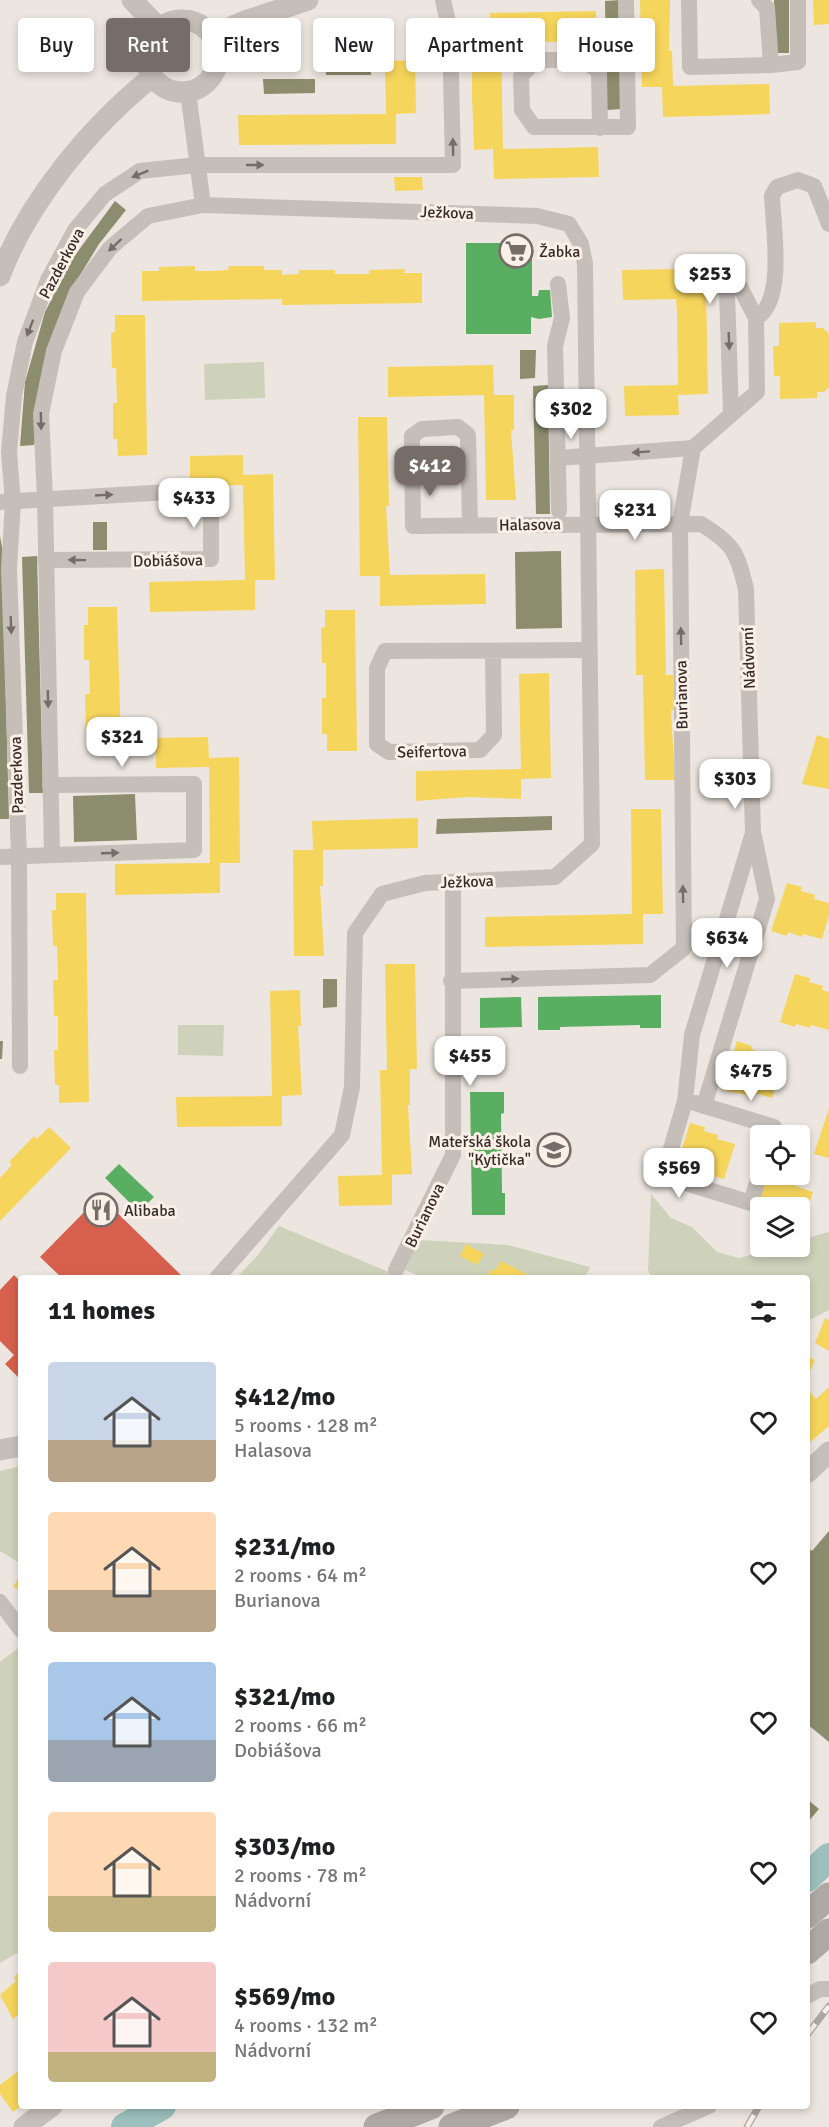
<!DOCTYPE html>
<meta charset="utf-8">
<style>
:root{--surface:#fff;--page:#f2f2f2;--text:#202124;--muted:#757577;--accent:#766c68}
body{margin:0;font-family:Signika,sans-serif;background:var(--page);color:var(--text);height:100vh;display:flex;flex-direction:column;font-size:22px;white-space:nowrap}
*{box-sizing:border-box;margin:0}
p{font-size:20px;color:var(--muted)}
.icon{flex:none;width:33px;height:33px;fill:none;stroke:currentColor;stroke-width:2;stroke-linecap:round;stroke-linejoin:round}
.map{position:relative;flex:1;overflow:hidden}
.side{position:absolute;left:18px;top:1275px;width:792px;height:834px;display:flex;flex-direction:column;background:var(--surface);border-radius:6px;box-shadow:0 3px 9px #0003}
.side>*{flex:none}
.top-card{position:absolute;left:18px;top:18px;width:794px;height:54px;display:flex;gap:12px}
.fabs{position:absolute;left:750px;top:1125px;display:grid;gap:12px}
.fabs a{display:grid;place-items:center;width:60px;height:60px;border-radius:6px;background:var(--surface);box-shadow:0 3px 9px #0003;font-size:30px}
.price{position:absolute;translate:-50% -51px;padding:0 14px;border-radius:12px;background:#fff;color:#222;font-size:20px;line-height:39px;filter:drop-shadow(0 2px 3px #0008)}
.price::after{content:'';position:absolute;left:50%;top:36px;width:18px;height:14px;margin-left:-9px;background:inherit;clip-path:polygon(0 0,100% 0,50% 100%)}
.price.active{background:var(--accent);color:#fff}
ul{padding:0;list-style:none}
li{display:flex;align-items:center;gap:18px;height:150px;padding:0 30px}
li span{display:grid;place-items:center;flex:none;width:168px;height:120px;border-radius:6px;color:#555}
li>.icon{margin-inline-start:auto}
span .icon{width:72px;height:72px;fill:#fffc;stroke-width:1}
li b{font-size:26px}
h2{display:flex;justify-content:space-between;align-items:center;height:72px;padding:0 30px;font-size:26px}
.tag{padding:0 21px;border-radius:6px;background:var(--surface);box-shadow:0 3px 9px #0003;font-size:21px;line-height:54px}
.tag.active{background:var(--accent);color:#fff}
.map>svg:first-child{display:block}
</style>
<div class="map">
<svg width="829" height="2127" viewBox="0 0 829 2127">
<rect width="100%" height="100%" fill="#ede6e0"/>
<g fill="#cfd2ba">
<polygon points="264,362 265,398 205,400 204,364"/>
<polygon points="178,1025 224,1025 223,1056 178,1055"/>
<polygon points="651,1194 671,1218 692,1227 717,1252 739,1258 779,1247 800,1246 800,1240 829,1232 829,1310 807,1321 807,1278 652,1278 648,1270"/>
<polygon points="279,1226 403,1278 236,1278 258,1255"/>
<polygon points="420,1240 508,1245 590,1267 585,1278 424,1278 405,1270"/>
<polygon points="21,1466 21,1564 0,1551 0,1471"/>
<polygon points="18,1648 21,1651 21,1951 0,1963 0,1662"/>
</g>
<g fill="#f6d55c">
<polygon points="640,0 670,0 669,51 672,51 673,86 769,84 770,114 663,117 662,87 642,87"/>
<polygon points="813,0 829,0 829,24 814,25"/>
<polygon points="596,11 596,41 501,43 503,149 598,147 599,177 494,179 493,149 474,150 472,96 472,43 491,43 490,13"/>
<polygon points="415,60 416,113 396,114 396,144 239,145 238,115 386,114 385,61"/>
<polygon points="394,177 422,177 423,190 395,191"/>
<polygon points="195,266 195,271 212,271 228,270 229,266 264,266 264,270 282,270 282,275 299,274 299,270 335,270 335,274 369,274 369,270 405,269 404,273 422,273 422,303 282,305 282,299 142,301 142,271 159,271 159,267"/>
<polygon points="676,269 676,290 706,289 708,394 678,395 679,415 625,416 624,386 678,385 677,312 676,299 623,300 622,270"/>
<polygon points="115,315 145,315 147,455 118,456 117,439 113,439 113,403 117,403 116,368 112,368 111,333 115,332"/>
<polygon points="816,322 816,328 823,328 829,334 829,387 824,392 817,392 817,398 780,399 780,376 774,376 773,346 779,346 779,323"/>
<polygon points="493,365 494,395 514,395 514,430 511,430 516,500 486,500 484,395 388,397 388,367"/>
<polygon points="358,417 387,417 389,506 386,506 390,575 485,574 486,604 380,606 380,576 360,576"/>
<polygon points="243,455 243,475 273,474 275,580 255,580 255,610 150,612 149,582 245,580 243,485 190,486 190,456"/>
<polygon points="664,569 666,675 673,675 674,710 671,710 675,780 645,780 643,675 636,675 635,570"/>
<polygon points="88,607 117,607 121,746 91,747 91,730 86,730 85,694 90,694 89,660 84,660 84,625 88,625"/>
<polygon points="325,610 355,610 357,751 327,751 327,734 322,734 322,698 326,698 326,663 322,663 321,628 325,627"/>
<polygon points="549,673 551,778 521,779 521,799 468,797 416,801 416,771 521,769 519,674"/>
<polygon points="817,735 829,739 829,789 802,784"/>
<polygon points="208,737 209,758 239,757 240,863 220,863 220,893 115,895 115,864 210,863 209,767 156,768 156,738"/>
<polygon points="631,809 661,809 663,914 643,914 643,944 485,947 485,917 632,914"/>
<polygon points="418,818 418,848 323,850 323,886 320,886 324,956 294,956 293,850 313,850 312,821"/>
<polygon points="787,883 802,887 801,891 815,895 814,899 829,903 829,915 822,939 803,934 802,937 788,932 787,936 771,931"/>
<polygon points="56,893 86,893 89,1102 59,1103 59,1085 55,1085 54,1050 58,1050 58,1016 54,1016 53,980 58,980 57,946 53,946 52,910 56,910"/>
<polygon points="385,964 415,964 417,1069 410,1069 410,1105 408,1105 412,1174 392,1175 392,1205 339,1206 338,1176 382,1175 380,1070 387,1070"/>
<polygon points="795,974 810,978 809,982 823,986 822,990 829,992 829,1030 811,1025 810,1028 796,1024 795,1027 780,1022"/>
<polygon points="300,990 301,1026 298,1026 302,1095 282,1096 282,1126 177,1127 176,1097 272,1096 270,991"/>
<polygon points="737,1041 752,1046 751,1049 766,1054 764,1057 783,1063 772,1098 754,1093 753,1096 722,1090"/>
<polygon points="829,1108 829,1158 814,1154"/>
<polygon points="690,1123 705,1127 704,1131 718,1135 717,1139 735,1144 724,1179 706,1174 705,1177 675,1171"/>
<polygon points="49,1127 71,1148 0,1221 0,1178 12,1165 9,1162 34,1136 37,1139"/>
<polygon points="766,1174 783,1175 782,1178 796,1183 795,1186 813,1192 802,1227 800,1226 800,1208 760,1208 760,1222 752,1219"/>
<polygon points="466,1244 484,1254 477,1265 460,1256"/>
<polygon points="501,1261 530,1276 529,1278 486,1278 491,1269 495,1271"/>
<polygon points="825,1318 829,1320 829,1351 815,1343"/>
<polygon points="807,1356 815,1360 807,1378"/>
<polygon points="829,1387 829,1426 808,1444 807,1393 809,1391 816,1399"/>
<polygon points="21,1575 21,1592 13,1586"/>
<polygon points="21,1968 21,2013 13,2019 0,1995 16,1981 14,1978"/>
<polygon points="21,2069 21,2106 13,2112 0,2094 0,2085"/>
</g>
<g fill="#d6604d">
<polygon points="100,1196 184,1278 62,1278 40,1257"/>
<polygon points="14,1275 21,1282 21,1380 5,1364 14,1355 0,1341 0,1290"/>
</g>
<g fill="#5aae61">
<polygon points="466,243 532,243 532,296 538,296 539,290 550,290 552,317 539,319 531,317 531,334 466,334"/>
<polygon points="661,995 661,1028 640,1028 640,1025 560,1027 560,1030 538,1030 538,997"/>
<polygon points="521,997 522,1027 480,1028 480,998"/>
<polygon points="470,1092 504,1092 504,1113 501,1114 502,1193 505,1193 505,1215 472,1215"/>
<polygon points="119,1164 154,1197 139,1212 105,1178"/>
</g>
<g fill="#8c8c6e">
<polygon points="620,0 622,109 607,110 605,1"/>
<polygon points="774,0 789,0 789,53 775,53"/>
<polygon points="56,35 68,48 61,55 49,42"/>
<polygon points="371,60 371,75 326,75 326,61"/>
<polygon points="263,79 315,79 315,93 264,94"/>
<polygon points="115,201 126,210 99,244 71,290 34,445 20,446 25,382 45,312 70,262"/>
<polygon points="520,350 536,350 535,378 520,379"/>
<polygon points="548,385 550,514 536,514 533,386"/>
<rect x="93" y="522" width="14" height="28"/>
<polygon points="0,536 2,547 9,819 0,819"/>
<polygon points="561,551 562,628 516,629 515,552"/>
<polygon points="37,556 43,793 29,793 22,557"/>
<polygon points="135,794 137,840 74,842 73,796"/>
<polygon points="552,816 552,830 436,834 437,819"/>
<polygon points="323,979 337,979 337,1007 323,1008"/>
<polygon points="0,1041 3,1041 2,1059 0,1059"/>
<polygon points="829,1531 829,1742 807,1724 807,1547 812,1551"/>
<polygon points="807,1799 819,1809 807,1823"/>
</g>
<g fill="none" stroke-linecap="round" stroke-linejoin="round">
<g stroke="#9cc0bd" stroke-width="28">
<polyline points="807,1878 829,1857"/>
<polyline points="125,2127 162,2106"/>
</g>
<g stroke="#c5beb9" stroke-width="16">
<polyline points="689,0 690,67 771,65 798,62 798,0"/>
<polyline points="759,0 767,8 771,65"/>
<polyline points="188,92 203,205 537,216 569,224 581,244 585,264 592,844 555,877 425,883 382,894 355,933 352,1087 342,1135 217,1278"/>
<polyline points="600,128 599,72 584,60 536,60 521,76 522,110 534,127 628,127 626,0"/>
<polyline points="558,284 562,318 555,346 559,511"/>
<path d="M756,318c30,-16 17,-92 16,-122l5,-9 21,-7 16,6 15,38"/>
<polyline points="558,458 693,448"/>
<polyline points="0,502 169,492 211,502 211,559 45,560"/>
<path d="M470,525l-2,-90 -10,-8 -36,2 -10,7 1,90 288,-2c33,20 36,28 45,65l7,244 -61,202 -7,66 -22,75 88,27 9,-31"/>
<polyline points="493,651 494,735 480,750 389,752 377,744 377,668 385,651 588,650"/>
<polyline points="52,855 45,498 41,414 54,351 77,292 110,248 148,216 203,205"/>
<polyline points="0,857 194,850 194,784 50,785"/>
<polyline points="451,981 650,975 684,948 680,524 693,448 757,392 756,318 740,287 734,285 727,292 731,413"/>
<polyline points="20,1066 19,856 9,569 13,502 9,452 14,396 25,342 48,280 75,230 105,194 140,171 197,165 453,165 450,31 443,0"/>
<polyline points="695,1103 774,1127 771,1136"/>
<polyline points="704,1106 767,899 754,836"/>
<polyline points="396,1270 453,1155 453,882"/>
<polyline points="0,1602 21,1630"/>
<polyline points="807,1996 820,1989 829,1989"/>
<polyline points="661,2127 709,2106"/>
</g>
<g stroke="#c5beb9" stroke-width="21">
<polyline points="132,0 159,28"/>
<circle cx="182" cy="56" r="36"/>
<polyline points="212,35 245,21 308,0"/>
<path d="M0,276c28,-75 91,-150 152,-199"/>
<polyline points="0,1450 21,1446"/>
<polyline points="807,1473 829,1452"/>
<polyline points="24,2127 52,2106"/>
</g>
<g stroke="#b0a8a4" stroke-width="27">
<polyline points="807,1915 829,1896"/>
<polyline points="807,1951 829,1932"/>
<polyline points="377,2127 431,2106"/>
<polyline points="452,2127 506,2106"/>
</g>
<g stroke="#ada7a3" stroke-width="7">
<g id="rail">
<polyline points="807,2035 829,2006"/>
<polyline points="747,2127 759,2106"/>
</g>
</g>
<use href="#rail" stroke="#faf0e7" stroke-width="4.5" stroke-dasharray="14" stroke-linecap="butt"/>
</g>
<defs><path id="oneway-solid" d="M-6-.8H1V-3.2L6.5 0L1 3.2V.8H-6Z" transform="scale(1.5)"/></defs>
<g fill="#766d69">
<use href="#oneway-solid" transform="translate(453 147) rotate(-91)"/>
<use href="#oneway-solid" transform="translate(255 165)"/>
<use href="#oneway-solid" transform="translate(140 174) rotate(158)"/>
<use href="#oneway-solid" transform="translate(115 245) rotate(137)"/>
<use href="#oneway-solid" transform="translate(30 328) rotate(111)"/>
<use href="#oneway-solid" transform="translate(729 341) rotate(88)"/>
<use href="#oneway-solid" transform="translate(41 421) rotate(89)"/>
<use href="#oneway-solid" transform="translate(641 452) rotate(176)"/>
<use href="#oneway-solid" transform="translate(104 495) rotate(-3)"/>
<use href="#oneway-solid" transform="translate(77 560) rotate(-179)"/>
<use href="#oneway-solid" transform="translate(11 625) rotate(88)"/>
<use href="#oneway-solid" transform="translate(681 636) rotate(-91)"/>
<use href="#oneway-solid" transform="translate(48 699) rotate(89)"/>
<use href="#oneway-solid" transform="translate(110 853) rotate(-2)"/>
<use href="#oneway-solid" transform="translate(683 894) rotate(-91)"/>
<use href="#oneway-solid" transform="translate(510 979) rotate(-2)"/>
</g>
<defs>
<g id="supermarket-ring" transform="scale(1.725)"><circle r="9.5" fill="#faf0e7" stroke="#766c68" stroke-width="1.5"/><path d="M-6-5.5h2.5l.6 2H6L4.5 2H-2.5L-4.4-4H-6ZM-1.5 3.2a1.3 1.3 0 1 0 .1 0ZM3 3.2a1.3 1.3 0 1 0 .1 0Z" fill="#766c68"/></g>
<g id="school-ring" transform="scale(1.725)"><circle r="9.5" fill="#faf0e7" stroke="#766c68" stroke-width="1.5"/><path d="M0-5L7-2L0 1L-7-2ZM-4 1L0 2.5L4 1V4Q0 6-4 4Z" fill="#766c68"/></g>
<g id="restaurant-ring" transform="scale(1.725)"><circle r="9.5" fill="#faf0e7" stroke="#766c68" stroke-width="1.5"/><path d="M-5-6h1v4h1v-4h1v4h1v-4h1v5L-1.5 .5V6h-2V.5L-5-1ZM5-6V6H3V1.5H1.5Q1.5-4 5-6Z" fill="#766c68"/></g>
</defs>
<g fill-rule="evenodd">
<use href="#supermarket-ring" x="516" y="251"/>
<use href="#school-ring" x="554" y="1150"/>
<use href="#restaurant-ring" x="101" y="1210"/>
</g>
<g text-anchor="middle" stroke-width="6" stroke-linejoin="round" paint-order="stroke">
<g font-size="16" fill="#362b27" stroke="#faf0e7">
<text transform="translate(447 212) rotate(2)" y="6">Ježkova</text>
<text transform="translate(61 263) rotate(-62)" y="6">Pazderkova</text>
<text transform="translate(530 524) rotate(-1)" y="6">Halasova</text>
<text transform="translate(168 560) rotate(-1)" y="6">Dobiášova</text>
<text transform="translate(748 658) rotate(-92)" y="6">Nádvorní</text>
<text transform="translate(681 695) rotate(-91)" y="6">Burianova</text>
<text transform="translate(432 751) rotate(-1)" y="6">Seifertova</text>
<text transform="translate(16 775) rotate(-92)" y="6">Pazderkova</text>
<text transform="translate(467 881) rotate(-2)" y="6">Ježkova</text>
<text transform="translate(424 1215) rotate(-64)" y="6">Burianova</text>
</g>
<g font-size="16" fill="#362b27" stroke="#faf0e7" text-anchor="start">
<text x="539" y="257">Žabka</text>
<text x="531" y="1147" text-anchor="end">Mateřská škola<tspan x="531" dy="18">"Kytička"</tspan></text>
<text x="124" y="1216">Alibaba</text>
</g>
</g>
</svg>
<div class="fabs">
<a><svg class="icon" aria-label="locate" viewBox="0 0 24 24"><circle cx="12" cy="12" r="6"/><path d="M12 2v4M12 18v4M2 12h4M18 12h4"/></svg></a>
<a><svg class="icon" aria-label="layers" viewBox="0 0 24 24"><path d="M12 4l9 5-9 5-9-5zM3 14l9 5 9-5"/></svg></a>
</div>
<b class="price" style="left:710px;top:305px">$253</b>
<b class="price" style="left:571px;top:440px">$302</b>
<b class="price active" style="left:430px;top:497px">$412</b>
<b class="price" style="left:194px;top:529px">$433</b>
<b class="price" style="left:635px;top:541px">$231</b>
<b class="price" style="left:122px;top:768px">$321</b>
<b class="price" style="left:735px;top:810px">$303</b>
<b class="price" style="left:727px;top:969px">$634</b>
<b class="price" style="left:470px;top:1087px">$455</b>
<b class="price" style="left:751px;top:1102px">$475</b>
<b class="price" style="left:679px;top:1199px">$569</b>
<div class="top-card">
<a class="tag">Buy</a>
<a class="tag active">Rent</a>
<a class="tag">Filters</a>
<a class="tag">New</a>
<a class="tag">Apartment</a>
<a class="tag">House</a>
</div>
<section class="side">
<h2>11 homes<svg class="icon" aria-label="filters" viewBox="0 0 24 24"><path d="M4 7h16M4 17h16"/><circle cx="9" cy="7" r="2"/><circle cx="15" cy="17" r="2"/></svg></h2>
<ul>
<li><span style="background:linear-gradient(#c9d6e8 65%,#b9a48a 0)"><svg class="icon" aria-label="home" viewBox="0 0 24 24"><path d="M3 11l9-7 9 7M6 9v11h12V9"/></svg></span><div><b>$412/mo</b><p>5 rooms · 128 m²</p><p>Halasova</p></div><svg class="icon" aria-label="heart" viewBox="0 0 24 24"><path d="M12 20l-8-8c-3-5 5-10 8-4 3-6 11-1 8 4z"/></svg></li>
<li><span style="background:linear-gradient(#ffd9b3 65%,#b9a48a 0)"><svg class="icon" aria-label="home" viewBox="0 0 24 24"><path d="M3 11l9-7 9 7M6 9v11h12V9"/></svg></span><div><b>$231/mo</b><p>2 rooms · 64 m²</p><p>Burianova</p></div><svg class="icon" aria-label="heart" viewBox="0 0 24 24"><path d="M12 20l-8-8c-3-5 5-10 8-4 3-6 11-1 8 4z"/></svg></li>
<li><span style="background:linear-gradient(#a9c7e8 65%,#9aa5b1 0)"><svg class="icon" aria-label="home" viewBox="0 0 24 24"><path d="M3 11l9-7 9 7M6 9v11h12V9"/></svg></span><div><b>$321/mo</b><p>2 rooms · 66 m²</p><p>Dobiášova</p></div><svg class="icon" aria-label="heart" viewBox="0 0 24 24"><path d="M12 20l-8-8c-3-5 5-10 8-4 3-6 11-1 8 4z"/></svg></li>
<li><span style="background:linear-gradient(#ffd9b3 70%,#c2b280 0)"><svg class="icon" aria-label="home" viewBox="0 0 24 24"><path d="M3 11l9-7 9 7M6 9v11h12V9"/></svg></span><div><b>$303/mo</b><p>2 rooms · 78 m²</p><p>Nádvorní</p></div><svg class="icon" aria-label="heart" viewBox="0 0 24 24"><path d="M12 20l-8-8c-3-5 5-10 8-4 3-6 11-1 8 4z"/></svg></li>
<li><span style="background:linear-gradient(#f6c9c9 75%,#c2b280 0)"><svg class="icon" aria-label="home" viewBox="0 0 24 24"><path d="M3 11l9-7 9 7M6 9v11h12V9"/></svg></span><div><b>$569/mo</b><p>4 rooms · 132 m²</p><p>Nádvorní</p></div><svg class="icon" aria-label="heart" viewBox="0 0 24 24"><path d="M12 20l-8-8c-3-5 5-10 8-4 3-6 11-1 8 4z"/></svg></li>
</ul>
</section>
</div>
